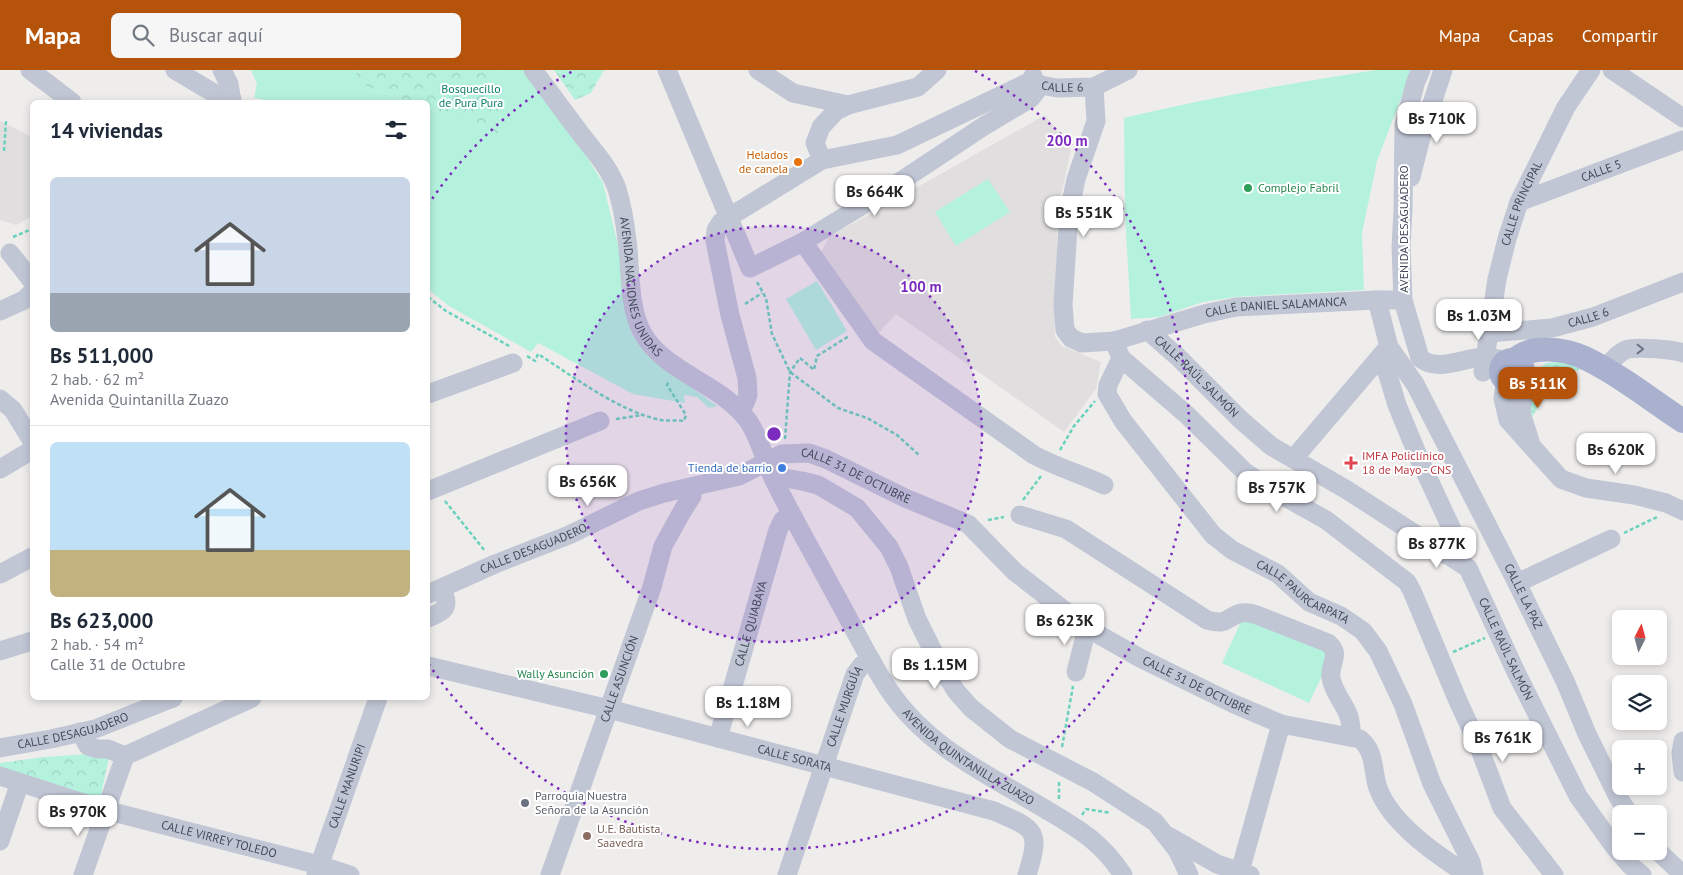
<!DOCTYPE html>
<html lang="es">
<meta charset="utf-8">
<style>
:root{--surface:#fff;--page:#f6f6f7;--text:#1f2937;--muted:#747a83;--line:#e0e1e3;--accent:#b45309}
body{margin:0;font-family:"PT Sans",sans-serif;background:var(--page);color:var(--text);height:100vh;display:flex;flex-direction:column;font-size:19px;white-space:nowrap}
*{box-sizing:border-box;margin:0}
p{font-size:16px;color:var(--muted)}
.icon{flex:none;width:28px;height:28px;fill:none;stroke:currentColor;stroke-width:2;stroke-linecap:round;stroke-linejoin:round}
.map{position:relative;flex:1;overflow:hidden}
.sheet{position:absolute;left:30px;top:30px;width:400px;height:600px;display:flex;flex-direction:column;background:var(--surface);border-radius:8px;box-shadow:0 2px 8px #0003}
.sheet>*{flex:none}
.needle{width:32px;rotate:6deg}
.buttons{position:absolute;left:1612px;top:540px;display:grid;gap:10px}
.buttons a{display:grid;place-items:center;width:55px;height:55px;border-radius:8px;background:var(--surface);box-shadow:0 2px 8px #0003;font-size:25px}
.price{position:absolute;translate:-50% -42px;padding:0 11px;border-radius:10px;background:#fff;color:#222;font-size:16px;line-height:32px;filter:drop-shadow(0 1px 2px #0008)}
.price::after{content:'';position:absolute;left:50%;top:30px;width:15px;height:11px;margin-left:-8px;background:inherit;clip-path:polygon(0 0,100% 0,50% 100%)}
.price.on{background:var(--accent);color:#fff}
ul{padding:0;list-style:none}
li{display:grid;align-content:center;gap:10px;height:265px;padding:0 20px}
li+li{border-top:1px solid var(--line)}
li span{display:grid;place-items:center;height:155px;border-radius:8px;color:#555}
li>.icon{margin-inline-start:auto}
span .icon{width:90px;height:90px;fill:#fffc;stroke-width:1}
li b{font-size:21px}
h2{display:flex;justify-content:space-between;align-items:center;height:60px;padding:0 20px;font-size:21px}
header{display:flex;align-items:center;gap:30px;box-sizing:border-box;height:70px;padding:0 25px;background:var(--accent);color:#fff}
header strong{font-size:24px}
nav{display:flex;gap:28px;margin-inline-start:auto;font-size:18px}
.search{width:350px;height:45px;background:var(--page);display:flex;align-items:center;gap:12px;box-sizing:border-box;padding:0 18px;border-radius:8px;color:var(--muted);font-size:19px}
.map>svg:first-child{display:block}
</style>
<header>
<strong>Mapa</strong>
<div class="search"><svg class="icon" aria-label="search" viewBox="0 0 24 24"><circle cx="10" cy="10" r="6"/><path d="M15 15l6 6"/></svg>Buscar aquí</div>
<nav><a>Mapa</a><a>Capas</a><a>Compartir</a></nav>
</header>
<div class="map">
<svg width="1683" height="805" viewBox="0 0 1683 805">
<defs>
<pattern id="forest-crowns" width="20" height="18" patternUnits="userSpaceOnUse" patternTransform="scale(1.25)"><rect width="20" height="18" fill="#b5f2de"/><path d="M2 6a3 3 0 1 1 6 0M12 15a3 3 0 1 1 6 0" fill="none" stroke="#9dd1c1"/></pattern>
</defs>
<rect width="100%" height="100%" fill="#efedec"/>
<g fill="#e0dede">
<polygon points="1045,45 1071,80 1058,139 1055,267 1062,276 1101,292 1096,319 1064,362 896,244 877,265 821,183 829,167"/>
<polygon points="0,51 32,67 32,146 16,155 0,150"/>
</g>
<g fill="#b5f2de">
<polygon points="251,0 353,0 367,17 411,32 279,32 254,28 257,14"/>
<polygon points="498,0 525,0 567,55 603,113 618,175 627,239 632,264 647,285 717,336 709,338 697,327 684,325 685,333 633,324 538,273 531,282 449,236 428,219 428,38 500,64"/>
<path d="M1376,0h36l-35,91 -15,72 2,57 -129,7 -32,5 -44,15 -28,2 -6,-104 -1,-97c83,-20 167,-35 252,-48z"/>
<polygon points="988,109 1010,142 956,176 935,142"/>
<polygon points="817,211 847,261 816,280 786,229"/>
<polygon points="1245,543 1333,583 1309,633 1222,593"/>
</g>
<g fill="url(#forest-crowns)">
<polygon points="353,0 498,0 500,64 428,38 428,32 411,32 367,17"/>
<polygon points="554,0 604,0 591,23 575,30"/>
<polygon points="1566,291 1583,299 1571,302 1556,309 1530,350 1525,324 1531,305 1546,293"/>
<polygon points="102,683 109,688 101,725 91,730 0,700 0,693 44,687"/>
</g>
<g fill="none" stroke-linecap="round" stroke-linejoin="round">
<g stroke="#6ad2bc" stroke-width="2.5" stroke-dasharray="4 2.5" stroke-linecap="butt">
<polyline points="4,81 6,51"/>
<polyline points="13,167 32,159"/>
<polyline points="757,212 766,228 772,264 790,302 838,338 867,348 897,365 920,386"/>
<polyline points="428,227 446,241 511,277"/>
<polyline points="745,234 762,223"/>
<path d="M527,286l8,5 3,-7c36,23 82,58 123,66 8,1 16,0 23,1l2,-6 -19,-30 2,-4"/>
<polyline points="616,349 642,345"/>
<polyline points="785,369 790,302 800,288 814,300 817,286 849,266"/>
<polyline points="1060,380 1074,356 1095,331"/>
<polyline points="1023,430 1041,406"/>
<polyline points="445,431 485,481"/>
<polyline points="988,450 1004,447"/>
<polyline points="1624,463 1657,447"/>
<polyline points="1453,582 1485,568"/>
<polyline points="1062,677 1073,616"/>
<polyline points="1059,712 1059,729"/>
<polyline points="1082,745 1086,739 1111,743"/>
</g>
<g stroke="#c1c6d5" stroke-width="19">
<polyline points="30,0 72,32"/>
<polyline points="175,0 212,22 232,29"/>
<polyline points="222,0 229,14 232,32"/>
<path id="s1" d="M533,0c16,21 31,42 47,63 13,17 30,35 37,56 5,16 8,34 10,51 4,30 1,65 15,92 22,41 80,51 107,90 11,17 16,39 25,58 19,39 41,76 61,114 18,32 34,66 54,96 38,57 98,84 156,119 33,20 56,32 78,66"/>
<polyline points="667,0 750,198 803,172 892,117 984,56 1031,28 1041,15"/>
<polyline points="758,0 793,23 848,35"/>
<path d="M1421,0l-5,11 -12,44 -1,85 -2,37 2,53 17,58c18,15 44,-1 65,-1 7,0 16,3 23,4"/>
<polyline points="1612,0 1683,48"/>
<path id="s2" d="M1033,6v4l8,5 16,3 37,-1 34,-17"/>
<path id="s3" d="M1094,17l2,34 -20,58 -7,33 -6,93 2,25 6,8 11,5 32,-2 90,-27 32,-7 141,-7h26"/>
<polyline points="822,90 815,73 821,57 836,41 848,35 918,17 937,0"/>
<polyline points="1411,107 1422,64 1443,0"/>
<path id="s4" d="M1519,132l164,-62"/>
<path d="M803,172l70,99 161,114c22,12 47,19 70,30"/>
<polyline points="10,183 32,211"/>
<path id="s5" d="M1377,230l12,47 26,37 102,199 48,98 22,53 31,63 11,17"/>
<polyline points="0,241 24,230 32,222"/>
<path id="s6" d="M1147,260l31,27 63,63 30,26 76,44 121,78 48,104 62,124 35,49 17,20 12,10"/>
<path id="s7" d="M1489,263l63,-5 41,-11 90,-35"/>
<path id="s8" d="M1114,271l7,17 -13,27 -1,9 16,27 90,114 19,15 46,24 31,28 32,14 22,15 15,20 25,53 29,80 39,78 3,13"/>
<polyline points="1121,288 1187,345 1245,402 1269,418 1326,450 1407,512 1412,521 1458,631 1477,672 1502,738 1554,805"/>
<path d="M1378,290l9,12 10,33 24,58 34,73c2,9 -2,14 -9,19"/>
<path d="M1605,299c6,-7 13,-17 23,-20 12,-2 43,0 55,4"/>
<path id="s9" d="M1483,302l14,-93 10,-40 12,-37 47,-95 25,-37"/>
<polyline points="1521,307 1524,317 1521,343 1530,371"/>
<polyline points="1506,309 1503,328 1508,350 1561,409 1586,418 1634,425 1666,433 1683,441"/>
<polyline points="428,324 513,293"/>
<polyline points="0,329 13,340 32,371"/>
<polyline points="739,340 745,333 748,325 747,308 730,245 715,171 716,160 721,152 822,90 897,75 1033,10"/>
<polyline points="1294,388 1385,281"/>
<polyline points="0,399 32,380"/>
<polyline points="774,409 785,408 802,411 818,415 857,438 889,477 899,497 917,549 942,599 956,621 971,638 1010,669 1093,712 1155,752 1177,780 1189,805"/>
<polyline points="428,421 600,351"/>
<path d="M1020,445l46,14 141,91c22,6 18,-3 34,-7 6,-1 11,0 16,2l71,28c14,12 1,19 3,35 2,13 12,24 17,36 3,7 3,16 4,23"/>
<polyline points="0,504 32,487"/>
<polyline points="1517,513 1611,469"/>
<path id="s10" d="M428,524l67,-30 74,-29 70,-34 25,-8 75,-17 43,-22 27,-1 17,6 79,39 63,26 47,48 72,56 53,30 94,46 47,20 79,15c16,13 12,32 18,49 13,36 59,67 90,87"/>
<path d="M428,548c18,-8 22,-10 14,-30"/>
<polyline points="0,581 32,571"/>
<path id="s11" d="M428,596l181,43 385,102c42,18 47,19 33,64"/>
<polyline points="1076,602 1087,558"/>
<polyline points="80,662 88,676 97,679 108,679 125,686"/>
<path id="s12" d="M718,668l60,-208 5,-10 9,-5"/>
<polyline points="1683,671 1681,683 1683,702"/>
<path id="s13" d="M0,678l51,-9 44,-10 78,-31"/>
<polyline points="125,686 252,628"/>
<path id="s14" d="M0,706l105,34 214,55 31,10"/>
<polyline points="1170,767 1217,794 1250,805"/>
<polyline points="0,771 17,721"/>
<polyline points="1658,781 1683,805"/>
<polyline points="83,805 125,686"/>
<path id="s15" d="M316,805l62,-177"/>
<path id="s16" d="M550,805l102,-288 11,-41 20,-36 9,-14v-9"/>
<path id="s17" d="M787,805l68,-201 7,-9 9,-5"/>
<polyline points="1239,805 1281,654"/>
</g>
<g stroke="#a9b1ce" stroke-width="24">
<path d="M1515,290c16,-16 51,-11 70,-2 35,17 66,42 98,63"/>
<circle cx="1512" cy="301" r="11"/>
</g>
</g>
<defs><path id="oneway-chevron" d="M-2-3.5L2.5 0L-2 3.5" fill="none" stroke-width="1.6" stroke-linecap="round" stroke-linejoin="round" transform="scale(1.25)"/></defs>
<use stroke="#6f7586" href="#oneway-chevron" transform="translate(1640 279)"/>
<circle cx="774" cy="364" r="208" fill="#7b2cbf" fill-opacity=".12"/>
<g fill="none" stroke="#7b2cbf" stroke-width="2.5" stroke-dasharray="2.5 5">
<circle cx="774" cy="364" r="208"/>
<path d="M428 135A415 415 0 0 1 573 1M975 1A415 415 0 1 1 428 593"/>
</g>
<circle fill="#e8710a" stroke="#fff" stroke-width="2" cx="798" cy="92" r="5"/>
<g fill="#2e9e5b" stroke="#fff" stroke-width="2">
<circle cx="1248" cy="118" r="5"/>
<circle cx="604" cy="604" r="5"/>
</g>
<path fill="#e0444e" stroke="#fff" stroke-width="2" d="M1348.5 385.5h5v5h5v5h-5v5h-5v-5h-5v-5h5z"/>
<circle fill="#3f7fe0" stroke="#fff" stroke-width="2" cx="782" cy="398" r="5"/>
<circle fill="#6b7280" stroke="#fff" stroke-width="2" cx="525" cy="733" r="5"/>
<circle fill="#8d6e63" stroke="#fff" stroke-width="2" cx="587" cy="766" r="5"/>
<g text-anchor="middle" stroke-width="4" stroke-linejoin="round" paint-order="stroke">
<g font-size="12" fill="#43495b" stroke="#fff">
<text dy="4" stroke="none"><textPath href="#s2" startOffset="35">CALLE 6</textPath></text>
<text dy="4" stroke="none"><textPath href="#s4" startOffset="88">CALLE 5</textPath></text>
<text dy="4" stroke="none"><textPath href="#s9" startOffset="174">CALLE PRINCIPAL</textPath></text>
<text transform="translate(1404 159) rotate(-90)" y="4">AVENIDA DESAGUADERO</text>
<text dy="4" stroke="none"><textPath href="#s1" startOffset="248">AVENIDA NACIONES UNIDAS</textPath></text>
<text dy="4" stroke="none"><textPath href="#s3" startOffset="468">CALLE DANIEL SALAMANCA</textPath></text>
<text dy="4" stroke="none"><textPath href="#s7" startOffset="101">CALLE 6</textPath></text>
<text dy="4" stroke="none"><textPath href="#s6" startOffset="68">CALLE RAÚL SALMÓN</textPath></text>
<text dy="4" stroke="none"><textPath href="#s10" startOffset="461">CALLE 31 DE OCTUBRE</textPath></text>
<text dy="4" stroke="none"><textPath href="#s10" startOffset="115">CALLE DESAGUADERO</textPath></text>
<text dy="4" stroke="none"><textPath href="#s8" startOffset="341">CALLE PAURCARPATA</textPath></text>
<text dy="4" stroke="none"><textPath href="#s5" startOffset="332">CALLE LA PAZ</textPath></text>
<text dy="4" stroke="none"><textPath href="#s12" startOffset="119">CALLE QUIABAYA</textPath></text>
<text dy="4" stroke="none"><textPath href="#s6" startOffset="491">CALLE RAÚL SALMÓN</textPath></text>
<text dy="4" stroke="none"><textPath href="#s16" startOffset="208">CALLE ASUNCIÓN</textPath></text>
<text dy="4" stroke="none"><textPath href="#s10" startOffset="866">CALLE 31 DE OCTUBRE</textPath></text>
<text dy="4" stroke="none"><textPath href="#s17" startOffset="178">CALLE MURGUÍA</textPath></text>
<text dy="4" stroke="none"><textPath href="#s13" startOffset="75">CALLE DESAGUADERO</textPath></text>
<text dy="4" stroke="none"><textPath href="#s1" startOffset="841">AVENIDA QUINTANILLA ZUAZO</textPath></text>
<text dy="4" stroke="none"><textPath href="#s11" startOffset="378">CALLE SORATA</textPath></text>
<text dy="4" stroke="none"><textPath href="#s15" startOffset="94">CALLE MANURIPI</textPath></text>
<text dy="4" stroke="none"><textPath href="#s14" startOffset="228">CALLE VIRREY TOLEDO</textPath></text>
</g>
<g font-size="12" fill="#0f8168" stroke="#fff">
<text x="471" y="23">Bosquecillo<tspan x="471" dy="14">de Pura Pura</tspan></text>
</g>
<g font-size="12" fill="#c56008" stroke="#fff" text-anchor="end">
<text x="788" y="89">Helados<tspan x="788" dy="14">de canela</tspan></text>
</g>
<g font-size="12" fill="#27864d" stroke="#fff" text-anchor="start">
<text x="1258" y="122">Complejo Fabril</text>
<text x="594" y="608" text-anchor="end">Wally Asunción</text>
</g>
<g font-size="12" fill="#be3a42" stroke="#fff" text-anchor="start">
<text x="1362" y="390">IMFA Policlínico<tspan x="1362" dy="14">18 de Mayo - CNS</tspan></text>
</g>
<g font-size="12" fill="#366cbe" stroke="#fff" text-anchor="end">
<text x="772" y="402">Tienda de barrio</text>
</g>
<g font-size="12" fill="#5b616d" stroke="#fff" text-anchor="start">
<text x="535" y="730">Parroquia Nuestra<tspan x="535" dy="14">Señora de la Asunción</tspan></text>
</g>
<g font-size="12" fill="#785e54" stroke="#fff" text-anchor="start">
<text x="597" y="763">U.E. Bautista<tspan x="597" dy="14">Saavedra</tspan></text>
</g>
</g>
<circle cx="774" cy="364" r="8" fill="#7b2cbf" stroke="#fff" stroke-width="2.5"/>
<g font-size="15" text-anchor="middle" font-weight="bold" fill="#7b2cbf" stroke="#fff" stroke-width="4" stroke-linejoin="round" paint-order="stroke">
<text x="1067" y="76">200 m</text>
<text x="921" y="222">100 m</text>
</g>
</svg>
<div class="buttons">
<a><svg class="needle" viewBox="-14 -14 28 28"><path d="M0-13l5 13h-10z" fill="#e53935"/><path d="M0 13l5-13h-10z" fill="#747a83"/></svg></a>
<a><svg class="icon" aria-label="layers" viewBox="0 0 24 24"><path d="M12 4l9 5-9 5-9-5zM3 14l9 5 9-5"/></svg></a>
<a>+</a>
<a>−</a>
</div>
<b class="price" style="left:1437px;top:74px">Bs 710K</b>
<b class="price" style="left:875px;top:147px">Bs 664K</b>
<b class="price" style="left:1084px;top:168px">Bs 551K</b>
<b class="price" style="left:1479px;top:271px">Bs 1.03M</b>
<b class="price on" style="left:1538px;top:339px">Bs 511K</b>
<b class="price" style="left:1616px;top:405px">Bs 620K</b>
<b class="price" style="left:588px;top:437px">Bs 656K</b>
<b class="price" style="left:1277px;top:443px">Bs 757K</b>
<b class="price" style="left:1437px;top:499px">Bs 877K</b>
<b class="price" style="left:1065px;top:576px">Bs 623K</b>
<b class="price" style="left:935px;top:620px">Bs 1.15M</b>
<b class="price" style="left:748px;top:658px">Bs 1.18M</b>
<b class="price" style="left:1503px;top:693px">Bs 761K</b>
<b class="price" style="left:78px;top:767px">Bs 970K</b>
<section class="sheet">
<h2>14 viviendas<svg class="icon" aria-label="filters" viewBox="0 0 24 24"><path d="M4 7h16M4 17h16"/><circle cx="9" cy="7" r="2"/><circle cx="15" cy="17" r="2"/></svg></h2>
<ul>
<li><span style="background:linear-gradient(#c9d6e8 75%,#9aa5b1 0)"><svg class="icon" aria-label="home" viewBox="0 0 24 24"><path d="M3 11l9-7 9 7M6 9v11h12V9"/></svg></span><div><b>Bs 511,000</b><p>2 hab. · 62 m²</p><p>Avenida Quintanilla Zuazo</p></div></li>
<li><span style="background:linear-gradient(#bfe0f5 70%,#c2b280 0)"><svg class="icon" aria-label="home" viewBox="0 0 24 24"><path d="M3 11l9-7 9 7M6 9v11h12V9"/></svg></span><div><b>Bs 623,000</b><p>2 hab. · 54 m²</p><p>Calle 31 de Octubre</p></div></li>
</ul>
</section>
</div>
